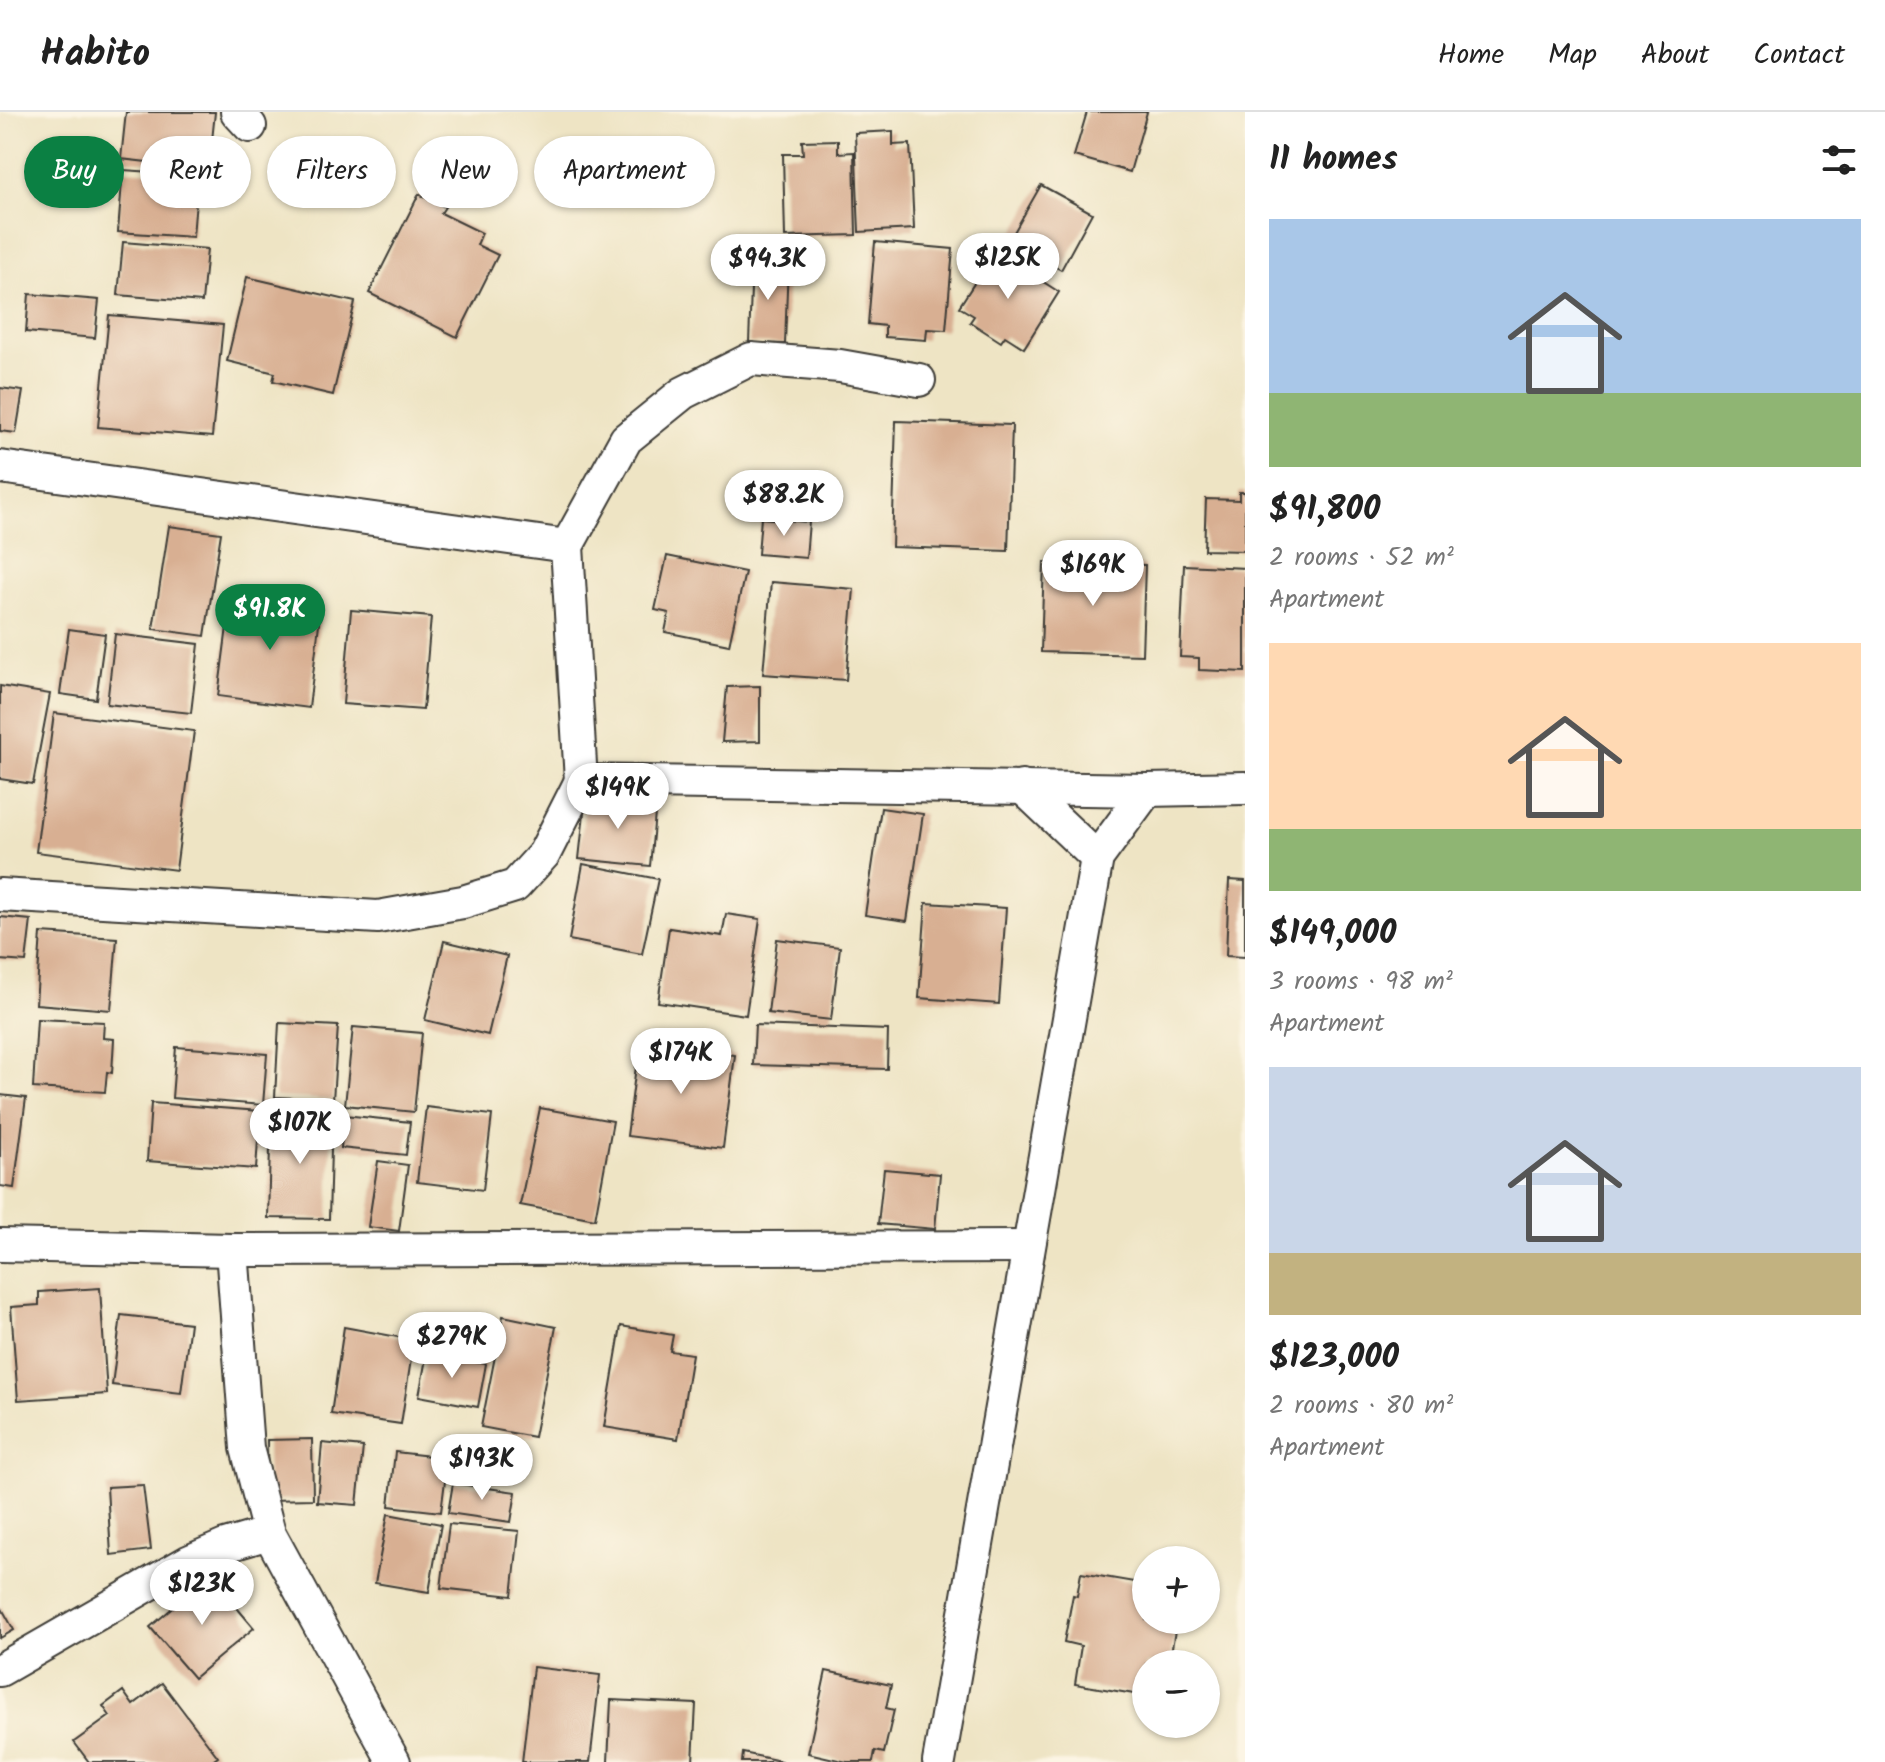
<!DOCTYPE html>
<meta charset="utf-8">
<style>
:root{--surface:#fff;--page:#f2f2f2;--text:#222;--muted:#767676;--line:#e0e0e0;--accent:#0b8043}
body{margin:0;font-family:Kalam,sans-serif;background:var(--page);color:var(--text);height:100vh;display:flex;flex-direction:column;font-size:30px;white-space:nowrap}
*{box-sizing:border-box;margin:0}
p{font-size:26px;color:var(--muted)}
.icon{flex:none;width:44px;height:44px;fill:none;stroke:currentColor;stroke-width:2;stroke-linecap:round;stroke-linejoin:round}
.map{position:relative;flex:1;overflow:hidden}
.sheet{display:flex;flex-direction:column;background:var(--surface);width:640px}
.sheet>*{flex:none}
.hud{position:absolute;left:24px;top:24px;width:760px;height:72px;display:flex;gap:16px}
.buttons{position:absolute;left:1132px;top:1434px;display:grid;gap:16px}
.buttons a{display:grid;place-items:center;width:88px;height:88px;border-radius:50%;background:var(--surface);box-shadow:0 2px 6px #0004;font-size:40px}
.price{position:absolute;translate:-50% -68px;padding:0 18px;border-radius:28px;background:#fff;color:#222;font-size:26px;line-height:52px;filter:drop-shadow(0 2px 4px #0008)}
.price::after{content:'';position:absolute;left:50%;top:48px;width:24px;height:18px;margin-left:-12px;background:inherit;clip-path:polygon(0 0,100% 0,50% 100%)}
.price.selected{background:var(--accent);color:#fff}
ul{padding:0;list-style:none}
li{display:grid;align-content:center;gap:16px;height:424px;padding:0 24px}
li span{display:grid;place-items:center;height:248px;border-radius:0px;color:#555}
li>.icon{margin-inline-start:auto}
span .icon{width:144px;height:144px;fill:#fffc;stroke-width:1}
li b{font-size:34px}
h2{display:flex;justify-content:space-between;align-items:center;height:96px;padding:0 24px;font-size:34px}
.chip{padding:0 28px;border-radius:36px;background:var(--surface);box-shadow:0 2px 6px #0004;font-size:28px;line-height:72px}
.chip.selected{background:var(--accent);color:#fff}
header{display:flex;align-items:center;gap:48px;box-sizing:border-box;height:112px;padding:0 40px;background:var(--surface);border-bottom:2px solid var(--line)}
header strong{font-size:38px}
nav{display:flex;gap:44px;margin-inline-start:auto;font-size:28px}
main{display:flex;flex:1;min-height:0}
.map>svg:first-child{display:block}
</style>
<header>
<strong>Habito</strong>
<nav><a>Home</a><a>Map</a><a>About</a><a>Contact</a></nav>
</header>
<main>
<div class="map">
<svg width="1245" height="1650" viewBox="0 0 1245 1650">
<rect width="100%" height="100%" fill="#fcf5e5"/>
<filter id="ink" filterUnits="userSpaceOnUse"><feTurbulence type="fractalNoise" baseFrequency=".0125" numOctaves="2"/><feDisplacementMap in="SourceGraphic" scale="16" xChannelSelector="R" yChannelSelector="G"/><feConvolveMatrix kernelMatrix="1 2 1 2 8 2 1 2 1" color-interpolation-filters="sRGB"/></filter>
<filter id="wash" filterUnits="userSpaceOnUse"><feTurbulence type="fractalNoise" baseFrequency=".006" numOctaves="4" result="noise"/><feDisplacementMap in="SourceGraphic" scale="32" xChannelSelector="R" yChannelSelector="G"/><feGaussianBlur stdDeviation="1.8" result="paint"/><feColorMatrix in="noise" values="0 0 0 0 0 0 0 0 0 0 0 0 0 0 0 0 0 1.4 0 .05"/><feComposite in="paint" operator="in"/></filter>
<g filter="url(#wash)">
<rect width="100%" height="100%" fill="#eee4c4"/>
<g id="blocks">
<g fill="#d8af92">
<polygon points="126,0 215,0 209,57 121,47"/>
<polygon points="1087,0 1147,0 1130,60 1074,44"/>
<polygon points="893,19 893,33 910,32 914,117 859,120 855,21"/>
<polygon points="838,28 838,41 854,40 856,123 785,125 783,42 803,42 802,29"/>
<polygon points="123,58 198,63 193,125 118,120"/>
<polygon points="1041,73 1092,101 1061,158 1009,129"/>
<polygon points="419,82 445,95 441,101 482,121 477,133 498,143 457,225 369,181"/>
<polygon points="123,130 207,137 202,190 118,183"/>
<polygon points="875,130 953,137 946,218 927,217 926,228 885,225 885,214 868,212"/>
<polygon points="995,139 1059,180 1024,236 1005,224 1001,230 970,210 974,204 959,195"/>
<polygon points="752,149 788,150 785,232 749,231"/>
<polygon points="247,165 355,190 333,283 273,269 275,261 227,249"/>
<polygon points="29,182 99,188 95,226 26,220"/>
<polygon points="109,203 223,213 212,325 98,315"/>
<polygon points="0,276 23,279 16,321 0,319"/>
<polygon points="896,309 1012,313 1008,439 892,435"/>
<polygon points="1239,380 1245,380 1245,439 1204,438 1206,387 1239,388"/>
<polygon points="761,406 809,410 806,446 758,442"/>
<polygon points="169,414 221,421 205,524 153,517"/>
<polygon points="667,444 745,460 729,533 665,520 669,501 655,498"/>
<polygon points="1044,450 1145,453 1142,543 1041,540"/>
<polygon points="1184,453 1245,456 1245,560 1199,558 1199,546 1180,545"/>
<polygon points="771,470 854,477 846,568 763,562"/>
<polygon points="231,484 321,495 309,596 218,584"/>
<polygon points="351,498 431,505 423,598 343,592"/>
<polygon points="69,517 105,522 96,587 60,582"/>
<polygon points="115,522 199,532 191,601 107,592"/>
<polygon points="0,574 50,582 33,672 0,667"/>
<polygon points="760,574 760,629 722,630 727,575"/>
<polygon points="54,601 194,619 176,758 36,740"/>
<polygon points="586,683 656,691 650,754 579,747"/>
<polygon points="881,696 923,702 907,809 865,803"/>
<polygon points="583,752 658,767 642,842 569,828"/>
<polygon points="1229,768 1245,769 1245,845 1226,844"/>
<polygon points="926,791 1006,796 999,892 919,886"/>
<polygon points="726,802 760,807 746,903 658,890 669,816 722,824"/>
<polygon points="0,805 31,808 26,850 0,848"/>
<polygon points="41,821 117,826 111,898 36,892"/>
<polygon points="777,827 840,835 831,908 768,901"/>
<polygon points="444,829 507,844 488,923 425,908"/>
<polygon points="37,907 104,910 103,926 114,927 112,961 107,960 105,980 33,976"/>
<polygon points="279,911 338,914 333,988 275,985"/>
<polygon points="755,913 888,918 887,957 753,953"/>
<polygon points="353,915 422,921 414,1000 345,993"/>
<polygon points="639,931 735,943 723,1036 627,1024"/>
<polygon points="176,935 267,942 263,993 172,986"/>
<polygon points="0,983 26,986 14,1076 0,1074"/>
<polygon points="151,991 260,999 256,1057 147,1049"/>
<polygon points="426,995 492,1003 483,1078 417,1070"/>
<polygon points="540,996 613,1009 595,1107 520,1093"/>
<polygon points="271,1000 332,1002 329,1107 268,1106"/>
<polygon points="344,1003 410,1010 406,1043 341,1036"/>
<polygon points="378,1049 408,1053 399,1119 368,1115"/>
<polygon points="884,1057 940,1062 935,1117 878,1112"/>
<polygon points="100,1176 107,1282 18,1288 11,1195 39,1193 39,1180"/>
<polygon points="121,1203 190,1211 181,1281 112,1273"/>
<polygon points="503,1204 556,1215 534,1325 481,1315"/>
<polygon points="621,1214 673,1223 670,1239 692,1242 678,1327 604,1315"/>
<polygon points="344,1215 414,1228 401,1312 331,1302"/>
<polygon points="427,1241 486,1252 478,1295 419,1284"/>
<polygon points="312,1327 313,1387 268,1388 267,1328"/>
<polygon points="322,1331 363,1335 357,1393 317,1390"/>
<polygon points="395,1340 448,1346 441,1400 389,1394"/>
<polygon points="453,1371 516,1380 511,1410 448,1401"/>
<polygon points="143,1373 151,1438 111,1443 107,1375"/>
<polygon points="388,1402 441,1412 429,1480 375,1471"/>
<polygon points="449,1412 519,1419 512,1484 441,1476"/>
<polygon points="1081,1461 1146,1472 1146,1508 1177,1508 1169,1552 1146,1552 1146,1584 1075,1572 1081,1534 1064,1530 1073,1483 1077,1484"/>
<polygon points="210,1464 254,1516 194,1566 150,1515"/>
<polygon points="0,1493 14,1518 0,1526"/>
<polygon points="533,1555 600,1563 590,1650 522,1650"/>
<polygon points="826,1559 891,1573 886,1596 894,1598 884,1641 875,1639 873,1650 847,1650 808,1641"/>
<polygon points="162,1571 218,1645 211,1650 89,1650 74,1630 110,1604 103,1594 123,1579 133,1593"/>
<polygon points="611,1588 696,1592 693,1650 608,1650"/>
<polygon points="743,1641 781,1649 781,1650 742,1650"/>
</g>
</g>
</g>
<g filter="url(#ink)">
<use href="#blocks" fill-opacity="0" stroke="#3c3a35" stroke-width="2"/>
<g fill="none" stroke-linecap="round" stroke-linejoin="round">
<g stroke="#3c3a35" stroke-width="36">
<g id="minor">
<polyline points="237,0 250,14"/>
<polyline points="0,355 567,434"/>
<polyline points="581,669 567,434 626,327 683,281 751,247 840,254 919,268"/>
<polyline points="1022,675 1097,746"/>
<polyline points="0,783 378,805 463,790 515,774 544,742 581,669 1147,678 1245,676"/>
<polyline points="0,1133 232,1138 1028,1135"/>
<polyline points="232,1138 247,1336 269,1421 394,1650"/>
<polyline points="0,1558 188,1450 225,1434 269,1421"/>
<polyline points="939,1650 1097,746 1147,678"/>
</g>
</g>
<use href="#minor" stroke="#fff" stroke-width="32"/>
</g>
</g>
</svg>
<div class="buttons">
<a>+</a>
<a>−</a>
</div>
<b class="price" style="left:1008px;top:189px">$125K</b>
<b class="price" style="left:768px;top:190px">$94.3K</b>
<b class="price" style="left:784px;top:426px">$88.2K</b>
<b class="price" style="left:1093px;top:496px">$169K</b>
<b class="price selected" style="left:270px;top:540px">$91.8K</b>
<b class="price" style="left:618px;top:719px">$149K</b>
<b class="price" style="left:681px;top:984px">$174K</b>
<b class="price" style="left:300px;top:1054px">$107K</b>
<b class="price" style="left:452px;top:1268px">$279K</b>
<b class="price" style="left:482px;top:1390px">$193K</b>
<b class="price" style="left:202px;top:1515px">$123K</b>
<div class="hud">
<a class="chip selected">Buy</a>
<a class="chip">Rent</a>
<a class="chip">Filters</a>
<a class="chip">New</a>
<a class="chip">Apartment</a>
</div>
</div>
<section class="sheet">
<h2>11 homes<svg class="icon" aria-label="filters" viewBox="0 0 24 24"><path d="M4 7h16M4 17h16"/><circle cx="9" cy="7" r="2"/><circle cx="15" cy="17" r="2"/></svg></h2>
<ul>
<li><span style="background:linear-gradient(#a9c7e8 70%,#8fb573 0)"><svg class="icon" aria-label="home" viewBox="0 0 24 24"><path d="M3 11l9-7 9 7M6 9v11h12V9"/></svg></span><div><b>$91,800</b><p>2 rooms · 52 m²</p><p>Apartment</p></div></li>
<li><span style="background:linear-gradient(#ffd9b3 75%,#8fb573 0)"><svg class="icon" aria-label="home" viewBox="0 0 24 24"><path d="M3 11l9-7 9 7M6 9v11h12V9"/></svg></span><div><b>$149,000</b><p>3 rooms · 98 m²</p><p>Apartment</p></div></li>
<li><span style="background:linear-gradient(#c9d6e8 75%,#c2b280 0)"><svg class="icon" aria-label="home" viewBox="0 0 24 24"><path d="M3 11l9-7 9 7M6 9v11h12V9"/></svg></span><div><b>$123,000</b><p>2 rooms · 80 m²</p><p>Apartment</p></div></li>
</ul>
</section>
</main>
